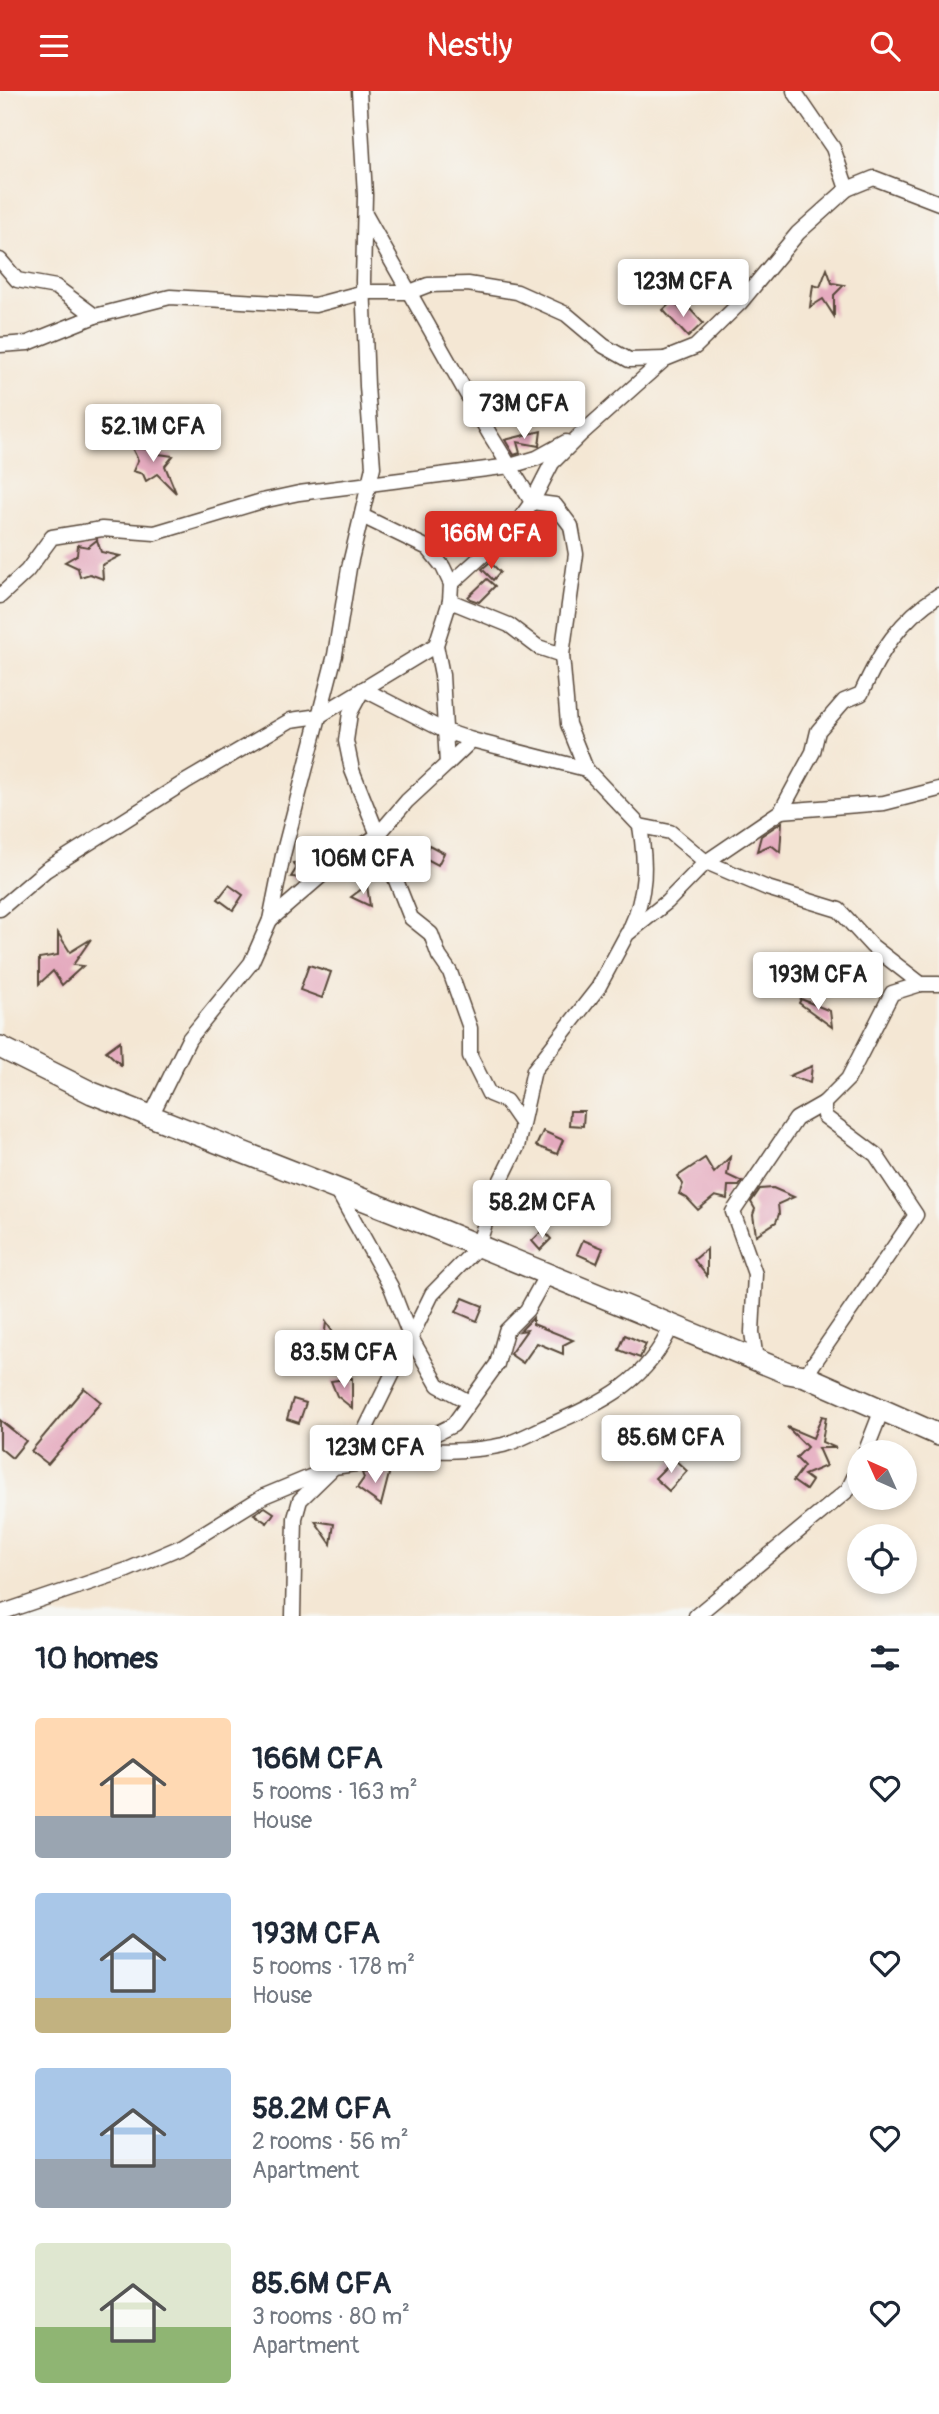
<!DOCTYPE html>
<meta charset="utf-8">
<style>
:root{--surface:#fff;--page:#f6f6f7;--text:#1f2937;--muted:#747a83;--accent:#d93025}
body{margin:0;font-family:Pangolin,sans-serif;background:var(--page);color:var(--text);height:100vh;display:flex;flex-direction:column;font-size:26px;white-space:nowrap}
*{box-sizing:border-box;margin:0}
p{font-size:23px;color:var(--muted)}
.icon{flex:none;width:38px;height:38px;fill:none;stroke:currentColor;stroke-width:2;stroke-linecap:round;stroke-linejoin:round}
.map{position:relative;height:1525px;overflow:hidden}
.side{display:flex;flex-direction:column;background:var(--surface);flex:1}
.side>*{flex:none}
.needle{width:46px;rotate:315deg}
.controls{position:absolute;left:847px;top:1349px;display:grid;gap:14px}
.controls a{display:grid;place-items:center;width:70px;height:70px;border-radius:50%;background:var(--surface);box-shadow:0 4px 10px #0003;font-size:35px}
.price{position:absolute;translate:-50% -60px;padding:0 16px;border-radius:7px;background:#fff;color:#222;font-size:23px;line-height:46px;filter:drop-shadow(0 2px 4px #0008)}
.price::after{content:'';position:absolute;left:50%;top:42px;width:21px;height:16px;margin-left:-10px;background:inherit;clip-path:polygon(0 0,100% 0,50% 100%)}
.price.on{background:var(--accent);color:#fff}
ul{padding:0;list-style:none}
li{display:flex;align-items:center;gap:21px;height:175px;padding:0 35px}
li span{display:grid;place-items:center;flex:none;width:196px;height:140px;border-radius:7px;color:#555}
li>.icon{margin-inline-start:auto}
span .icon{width:84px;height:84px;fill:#fffc;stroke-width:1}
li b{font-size:30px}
h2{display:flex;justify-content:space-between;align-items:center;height:84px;padding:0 35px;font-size:30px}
header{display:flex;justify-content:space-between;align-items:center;height:91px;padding:0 35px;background:var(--accent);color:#fff;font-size:32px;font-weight:600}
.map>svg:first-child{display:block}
</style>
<header><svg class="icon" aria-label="menu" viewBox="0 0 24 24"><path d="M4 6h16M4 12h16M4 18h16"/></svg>Nestly<svg class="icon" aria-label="search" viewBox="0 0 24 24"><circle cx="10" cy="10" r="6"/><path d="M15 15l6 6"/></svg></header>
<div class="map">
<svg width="939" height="1525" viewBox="0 0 939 1525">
<rect width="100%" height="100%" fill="#f6f6f2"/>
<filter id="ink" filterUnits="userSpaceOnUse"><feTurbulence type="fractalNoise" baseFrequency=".0143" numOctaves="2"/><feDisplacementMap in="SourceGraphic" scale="14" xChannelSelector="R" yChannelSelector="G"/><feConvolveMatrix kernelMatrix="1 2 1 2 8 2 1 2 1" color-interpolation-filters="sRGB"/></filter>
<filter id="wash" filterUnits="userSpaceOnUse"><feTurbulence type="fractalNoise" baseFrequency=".00686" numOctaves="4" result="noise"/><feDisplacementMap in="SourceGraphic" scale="28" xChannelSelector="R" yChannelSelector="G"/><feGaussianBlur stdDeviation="1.57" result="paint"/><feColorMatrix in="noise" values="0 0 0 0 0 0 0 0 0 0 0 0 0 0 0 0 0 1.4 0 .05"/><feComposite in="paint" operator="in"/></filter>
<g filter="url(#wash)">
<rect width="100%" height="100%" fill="#f4e7d4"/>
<g id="blocks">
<g fill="#e5abbf">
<polygon points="827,178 832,192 844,194 834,204 834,225 823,208 810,216 813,194 820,196"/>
<polygon points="673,210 685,223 688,216 703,232 688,246 663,219"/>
<polygon points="541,340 539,355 517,351 520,362 514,364 505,349"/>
<polygon points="153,352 159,363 173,365 165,375 176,402 157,383 146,390 143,383 133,380 138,369 132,357 147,358"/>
<polygon points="97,449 101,461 120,465 102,474 103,488 90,483 80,486 78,477 65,471 77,464 78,454 88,456"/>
<polygon points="490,471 500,481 493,489 482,478"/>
<polygon points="487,488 495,495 479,511 470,508 468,506"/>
<polygon points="782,731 780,761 771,754 757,760 761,745"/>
<polygon points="429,754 444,762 438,774 423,766"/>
<polygon points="325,767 308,779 303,787 291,786 296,778 293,772"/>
<polygon points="229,794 243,804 233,819 218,808"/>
<polygon points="367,794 370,815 351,806"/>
<polygon points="58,842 70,861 91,848 73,874 83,875 62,894 53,880 39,893 39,867 58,864"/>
<polygon points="309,874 331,881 322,907 300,899"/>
<polygon points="801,908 830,920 832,936 799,912"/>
<polygon points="120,950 121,974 106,960"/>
<polygon points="812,975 810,992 789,985"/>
<polygon points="570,1020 584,1020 583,1035 569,1034"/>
<polygon points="543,1040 563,1049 557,1063 536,1055"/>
<polygon points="730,1066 727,1084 742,1091 739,1095 728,1095 727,1108 715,1105 698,1119 687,1107 679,1103 683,1093 678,1085 705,1067 714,1082"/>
<polygon points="773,1097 794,1106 778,1113 779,1123 776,1131 756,1144 753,1124 755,1118 751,1111 760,1098"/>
<polygon points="543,1139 551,1148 540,1159 532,1150"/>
<polygon points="583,1149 603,1157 597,1172 577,1163"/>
<polygon points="707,1158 707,1185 694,1169"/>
<polygon points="463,1207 483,1215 477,1230 456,1221"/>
<polygon points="533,1227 533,1233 573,1249 563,1254 563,1263 537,1252 523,1272 510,1263 527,1239 520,1240"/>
<polygon points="326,1231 338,1249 329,1258 335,1267 315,1264 315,1255 300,1244 324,1248"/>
<polygon points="625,1244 646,1253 640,1267 619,1259"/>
<polygon points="352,1287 352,1317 337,1305 331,1290"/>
<polygon points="84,1297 101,1311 48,1373 31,1360"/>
<polygon points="293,1308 306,1312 299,1332 287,1328"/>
<polygon points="822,1325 826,1326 822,1351 836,1357 818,1357 826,1375 804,1384 812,1390 806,1399 793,1390 804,1375 796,1367 807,1356 787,1336 813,1347"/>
<polygon points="0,1329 26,1350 12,1367 0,1357"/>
<polygon points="674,1368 687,1380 669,1400 655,1387"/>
<polygon points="384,1378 389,1383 381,1414 357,1397 364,1387 362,1382"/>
<polygon points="265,1416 274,1422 267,1432 254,1423"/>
<polygon points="315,1430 334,1433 331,1453"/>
</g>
</g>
</g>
<g filter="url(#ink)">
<use href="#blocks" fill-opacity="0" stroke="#574639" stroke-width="2"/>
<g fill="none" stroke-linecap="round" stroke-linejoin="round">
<g stroke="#574639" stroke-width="17">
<g id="street">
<polyline points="847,98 874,87 939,112"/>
<polyline points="366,125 489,342 532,411 555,414 571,435 576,463 562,564 568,633 586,678"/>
<polyline points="0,169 17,189 56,196 95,225 170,206 315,214 364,201 410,201 428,194 468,193 517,201 566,223 604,255 629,269 665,268"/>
<polyline points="0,254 28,252 95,225"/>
<polyline points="451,493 514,436 532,411 552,372 580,344 665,268 695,256 740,212 798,142 847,98 833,57 794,0"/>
<polyline points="0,505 27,480 52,446 102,438 155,442 262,410 299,402 510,375 537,367 566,351"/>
<polyline points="450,510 509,534 538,556 562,564"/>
<polyline points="472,649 445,640 363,598 350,622 346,650 352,679 411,827 431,843 439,865 450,881 470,937 470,965 489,1003 506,1010 522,1033"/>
<path d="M447,673l25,-24 114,29 54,57 30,6 36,30 75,-51 32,-59 5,-21 26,-30 17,-7c19,-42 38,-74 78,-99"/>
<polyline points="781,720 884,712 939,698"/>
<polyline points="0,818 46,779 185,691 291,629 319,625 436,554"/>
<polyline points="270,829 337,771 377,745 407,710 447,673 442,584 436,554 450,510 451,493 443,476 428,457 362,425"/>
<path d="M630,838c17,-36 16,-65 10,-103"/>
<polyline points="151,1025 189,948 251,872 270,829 283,764 335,564 349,477 373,376 367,295 363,190 365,104 359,0"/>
<polyline points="336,1097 391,1196 410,1245 438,1294 467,1310"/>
<polyline points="756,1269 752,1241 755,1183 733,1121 796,1028 824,1012"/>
<polyline points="805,1285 916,1124 876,1064 824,1025 824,1012 848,988 892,902 921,893 939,893"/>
<path d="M408,1359c30,1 65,2 95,-5 15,-4 30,-13 45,-19 54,-24 99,-43 124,-101"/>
<polyline points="865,1362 881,1321"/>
<polyline points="0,1522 127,1479 183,1455 264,1405 334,1376 361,1347 432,1203 478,1156 493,1105 517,1056 534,979 598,897 627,843 667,811 706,771 767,797 839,819 872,855 921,893"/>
<polyline points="293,1525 295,1427 300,1409 334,1376 382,1369 453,1334 497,1273 506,1240 527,1219 547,1183"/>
<polyline points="696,1525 848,1399 859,1376"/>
</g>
</g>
<g stroke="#574639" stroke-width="24">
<polyline id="secondary" points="0,956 92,1002 418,1130 788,1282 805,1285 939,1344"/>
</g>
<use href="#street" stroke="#fff" stroke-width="14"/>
<use href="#secondary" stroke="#fff" stroke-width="21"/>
</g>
</g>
</svg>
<div class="controls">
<a><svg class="needle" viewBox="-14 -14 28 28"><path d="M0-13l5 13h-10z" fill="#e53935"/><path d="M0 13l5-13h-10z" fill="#747a83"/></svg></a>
<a><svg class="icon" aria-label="locate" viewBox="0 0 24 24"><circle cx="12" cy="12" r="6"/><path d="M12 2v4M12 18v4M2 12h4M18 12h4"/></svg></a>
</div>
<b class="price" style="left:683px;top:228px">123M CFA</b>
<b class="price" style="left:524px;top:350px">73M CFA</b>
<b class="price" style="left:153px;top:373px">52.1M CFA</b>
<b class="price on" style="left:491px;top:480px">166M CFA</b>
<b class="price" style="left:363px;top:805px">106M CFA</b>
<b class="price" style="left:818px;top:921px">193M CFA</b>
<b class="price" style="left:542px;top:1149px">58.2M CFA</b>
<b class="price" style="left:344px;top:1299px">83.5M CFA</b>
<b class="price" style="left:671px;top:1384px">85.6M CFA</b>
<b class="price" style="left:375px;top:1394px">123M CFA</b>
</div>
<section class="side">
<h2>10 homes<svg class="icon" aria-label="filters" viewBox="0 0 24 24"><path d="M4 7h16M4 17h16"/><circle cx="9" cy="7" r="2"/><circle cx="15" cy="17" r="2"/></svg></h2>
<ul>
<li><span style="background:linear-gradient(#ffd9b3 70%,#9aa5b1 0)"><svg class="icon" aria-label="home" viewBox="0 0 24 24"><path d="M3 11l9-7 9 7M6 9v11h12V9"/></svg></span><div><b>166M CFA</b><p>5 rooms · 163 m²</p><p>House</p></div><svg class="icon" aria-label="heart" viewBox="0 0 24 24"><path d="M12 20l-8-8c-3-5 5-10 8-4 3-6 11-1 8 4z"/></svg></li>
<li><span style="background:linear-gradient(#a9c7e8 75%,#c2b280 0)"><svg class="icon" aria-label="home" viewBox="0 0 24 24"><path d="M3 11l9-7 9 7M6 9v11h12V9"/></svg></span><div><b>193M CFA</b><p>5 rooms · 178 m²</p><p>House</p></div><svg class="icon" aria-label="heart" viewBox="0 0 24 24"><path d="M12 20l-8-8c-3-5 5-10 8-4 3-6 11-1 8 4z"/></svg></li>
<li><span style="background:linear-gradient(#a9c7e8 65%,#9aa5b1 0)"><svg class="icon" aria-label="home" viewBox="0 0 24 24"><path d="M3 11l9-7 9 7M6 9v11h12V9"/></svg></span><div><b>58.2M CFA</b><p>2 rooms · 56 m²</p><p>Apartment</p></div><svg class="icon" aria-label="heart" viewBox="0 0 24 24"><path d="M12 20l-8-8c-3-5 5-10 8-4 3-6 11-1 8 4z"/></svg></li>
<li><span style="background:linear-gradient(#dfe7d0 60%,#8fb573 0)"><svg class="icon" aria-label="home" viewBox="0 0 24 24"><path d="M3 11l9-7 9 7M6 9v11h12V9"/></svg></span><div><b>85.6M CFA</b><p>3 rooms · 80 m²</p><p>Apartment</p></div><svg class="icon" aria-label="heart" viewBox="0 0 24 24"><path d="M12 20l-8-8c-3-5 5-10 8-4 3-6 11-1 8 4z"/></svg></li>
</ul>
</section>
